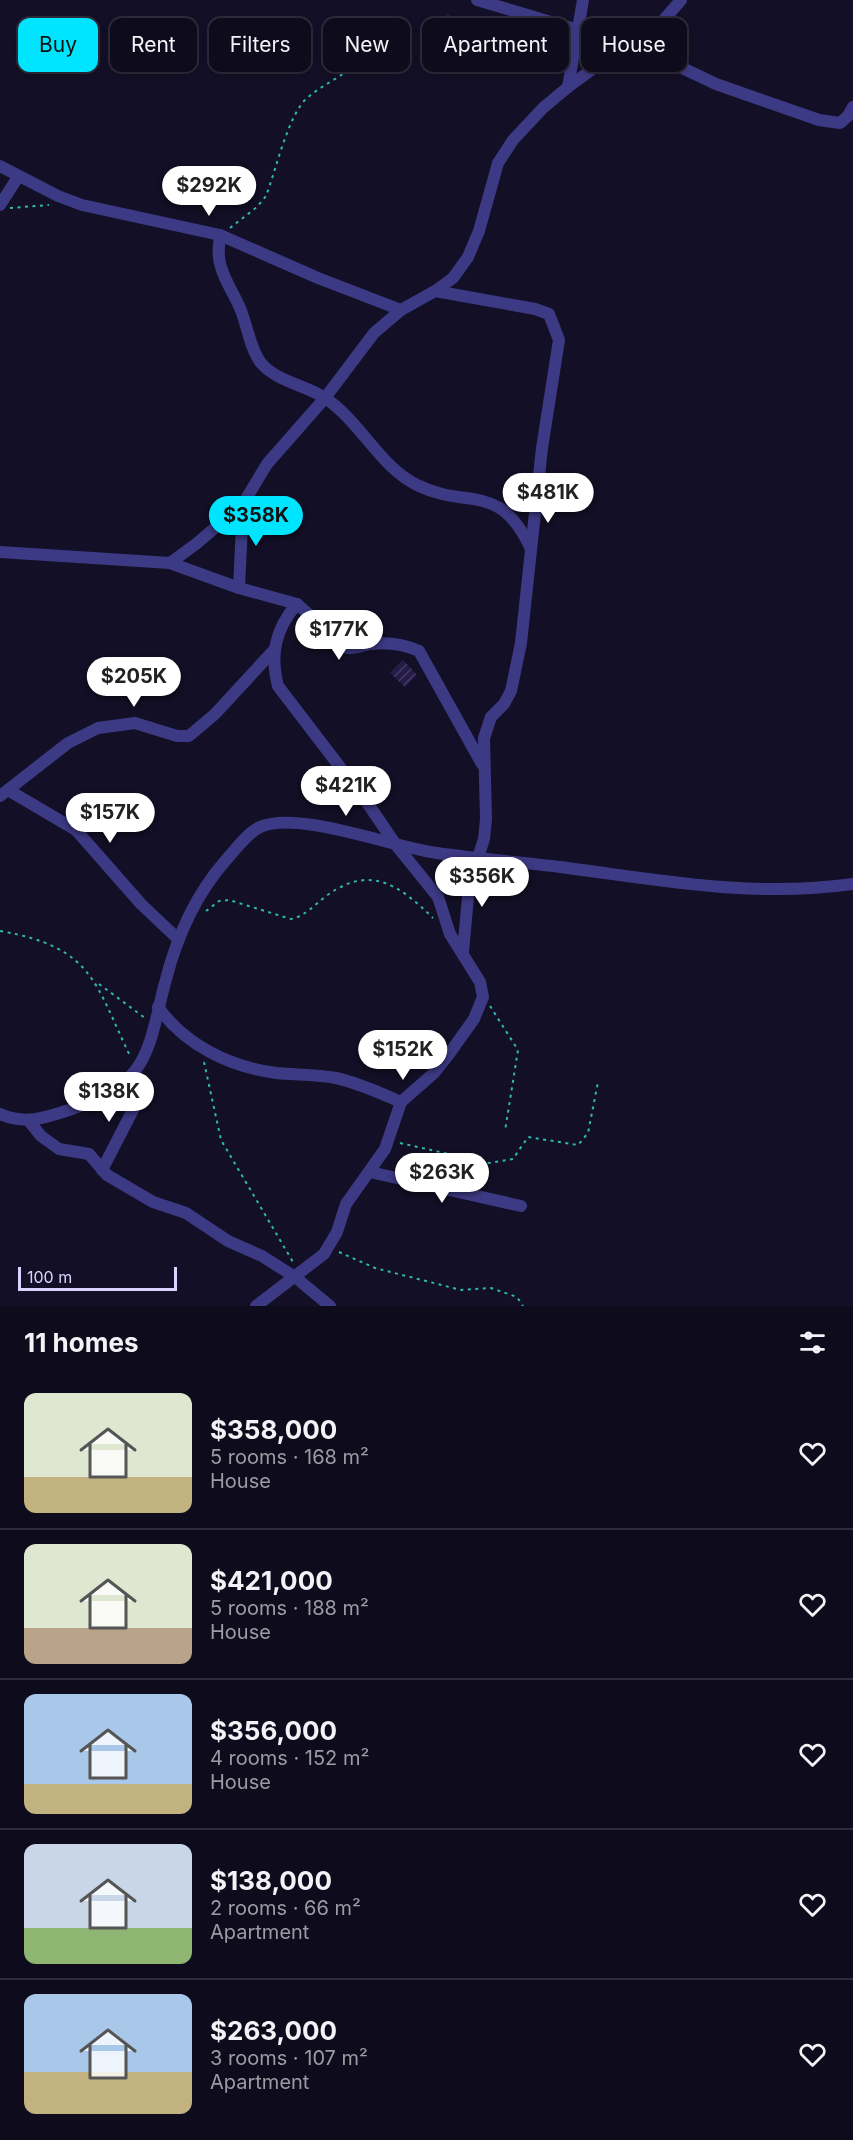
<!DOCTYPE html>
<meta charset="utf-8">
<style>
:root{--surface:#0e0b1c;--page:#1c1929;--text:#f1f3f6;--muted:#9b9ba3;--line:#2e2b3b;--accent:#00e5ff}
body{margin:0;font-family:Inter,sans-serif;background:var(--page);color:var(--text);height:100vh;display:flex;flex-direction:column;font-size:22px;white-space:nowrap}
*{box-sizing:border-box;margin:0}
p{font-size:20px;color:var(--muted)}
.icon{flex:none;width:33px;height:33px;fill:none;stroke:currentColor;stroke-width:2;stroke-linecap:round;stroke-linejoin:round}
.map{position:relative;height:1306px;overflow:hidden}
.panel{display:flex;flex-direction:column;background:var(--surface);flex:1}
.panel>*{flex:none}
.top-card{position:absolute;left:18px;top:18px;width:818px;height:54px;display:flex;gap:12px}
.scale{position:absolute;left:18px;bottom:15px;width:159px;box-sizing:border-box;padding-left:6px;border:3px solid #d9d4ff;border-top:0;font-size:16px;line-height:21px;white-space:nowrap;color:#d9d4ff;-webkit-text-stroke:4px #130f26;paint-order:stroke}
.price{position:absolute;translate:-50% -51px;padding:0 14px;border-radius:21px;background:#fff;color:#222;font-size:20px;line-height:39px;filter:drop-shadow(0 2px 3px #0008)}
.price::after{content:'';position:absolute;left:50%;top:36px;width:18px;height:14px;margin-left:-9px;background:inherit;clip-path:polygon(0 0,100% 0,50% 100%)}
.price.selected{background:var(--accent);color:#111}
ul{padding:0;list-style:none}
li{display:flex;align-items:center;gap:18px;height:150px;padding:0 24px}
li+li{border-top:2px solid var(--line)}
li span{display:grid;place-items:center;flex:none;width:168px;height:120px;border-radius:12px;color:#555}
li>.icon{margin-inline-start:auto}
span .icon{width:72px;height:72px;fill:#fffc;stroke-width:1}
li b{font-size:26px}
h2{display:flex;justify-content:space-between;align-items:center;height:72px;padding:0 24px;font-size:26px}
.chip{padding:0 21px;border-radius:12px;background:var(--surface);box-shadow:0 3px 9px #0003,0 0 0 2px var(--line);font-size:21px;line-height:54px}
.chip.selected{background:var(--accent);color:#111}
.map>svg:first-child{display:block}
</style>
<div class="map">
<svg width="853" height="1306" viewBox="0 0 853 1306">
<defs>
<pattern id="building-hatch" width="6" height="6" patternUnits="userSpaceOnUse" patternTransform="scale(1.5)"><rect width="6" height="6" fill="#241b47"/><path d="M-1 1l2-2M0 6l6-6M5 7l2-2" fill="none" stroke="#433b63"/></pattern>
</defs>
<rect width="100%" height="100%" fill="#130f26"/>
<g fill="url(#building-hatch)">
<polygon points="447,14 457,19 453,25 462,25 461,37 445,36 442,22"/>
<polygon points="403,660 417,675 405,687 390,673"/>
</g>
<g fill="none" stroke-linecap="round" stroke-linejoin="round">
<g stroke="#2fb8b0" stroke-width="2" stroke-dasharray="3 4.5" stroke-linecap="butt">
<polyline points="10,208 49,205"/>
<path d="M230,228l27,-21 9,-11c10,-26 22,-81 41,-98 19,-16 43,-25 60,-43"/>
<path d="M206,911l13,-10 10,-1 62,19c15,-3 25,-16 38,-25 43,-30 72,-7 104,24"/>
<path d="M0,931c94,16 95,53 131,127"/>
<polyline points="99,984 145,1018"/>
<polyline points="490,1006 518,1050 505,1131"/>
<polyline points="204,1062 221,1140 293,1262"/>
<polyline points="400,1143 489,1163 513,1159 528,1137 578,1145 588,1133 598,1082"/>
<polyline points="339,1252 375,1268 461,1290 491,1288 517,1297 523,1306"/>
</g>
<g stroke="#3d3a85" stroke-width="12">
<polyline points="477,0 578,30 617,55"/>
<polyline points="636,46 716,84 819,120 840,123 848,116 853,107"/>
<polyline points="568,87 583,0"/>
<polyline points="0,166 58,196 82,205 220,235 318,278 401,310"/>
<polyline points="0,205 18,177"/>
<path d="M220,235c-1,10 -3,22 1,32 4,14 13,27 19,41 7,16 10,41 21,55 16,19 45,22 64,35 35,23 55,69 92,87 51,25 82,-4 113,62"/>
<polyline points="435,291 535,309 549,314 559,340 542,448 521,643 511,691 504,704 491,717 484,738 486,819 484,839 469,886 463,952"/>
<polyline points="0,552 170,563 196,544 243,504 267,464 325,398 374,333 401,310 435,291 453,278 468,257 479,231 498,163 513,140 543,108 568,87 594,68 649,37 681,0"/>
<path d="M170,563l69,25 58,16 50,44c10,1 14,-3 24,-4 17,-2 32,0 48,7l63,113"/>
<polyline points="239,588 243,504"/>
<polyline points="8,790 76,830 141,904 178,939"/>
<polyline points="0,796 68,743 98,728 135,723 177,736 189,736 215,714 274,650"/>
<path d="M158,1007c27,38 72,60 118,66 20,2 40,1 60,5 23,5 44,15 65,24"/>
<path d="M0,1114c24,11 45,4 69,-4 25,-9 49,-17 66,-39 18,-23 22,-60 30,-88 11,-44 31,-89 61,-123 10,-11 21,-27 34,-33 38,-17 132,20 177,26 41,6 82,9 123,14 101,13 191,31 293,17"/>
<polyline points="29,1121 41,1136 59,1149 89,1154 107,1175 153,1202 186,1213 228,1241 262,1256 295,1277 330,1306"/>
<polyline points="102,1170 136,1104 129,1078"/>
<polyline points="370,1172 521,1206"/>
<path d="M256,1306l68,-52 13,-22 9,-28 39,-55 16,-47 33,-29 15,-19 25,-35 9,-22 -3,-15 -30,-48 -12,-37 -42,-52 -30,-44 -88,-115c-8,-31 -3,-57 19,-82"/>
</g>
</g>
</svg>
<div class="scale">100 m</div>
<b class="price" style="left:209px;top:217px">$292K</b>
<b class="price" style="left:548px;top:524px">$481K</b>
<b class="price selected" style="left:256px;top:547px">$358K</b>
<b class="price" style="left:339px;top:661px">$177K</b>
<b class="price" style="left:134px;top:708px">$205K</b>
<b class="price" style="left:346px;top:817px">$421K</b>
<b class="price" style="left:110px;top:844px">$157K</b>
<b class="price" style="left:482px;top:908px">$356K</b>
<b class="price" style="left:403px;top:1081px">$152K</b>
<b class="price" style="left:109px;top:1123px">$138K</b>
<b class="price" style="left:442px;top:1204px">$263K</b>
<div class="top-card">
<a class="chip selected">Buy</a>
<a class="chip">Rent</a>
<a class="chip">Filters</a>
<a class="chip">New</a>
<a class="chip">Apartment</a>
<a class="chip">House</a>
</div>
</div>
<section class="panel">
<h2>11 homes<svg class="icon" aria-label="filters" viewBox="0 0 24 24"><path d="M4 7h16M4 17h16"/><circle cx="9" cy="7" r="2"/><circle cx="15" cy="17" r="2"/></svg></h2>
<ul>
<li><span style="background:linear-gradient(#dfe7d0 70%,#c2b280 0)"><svg class="icon" aria-label="home" viewBox="0 0 24 24"><path d="M3 11l9-7 9 7M6 9v11h12V9"/></svg></span><div><b>$358,000</b><p>5 rooms · 168 m²</p><p>House</p></div><svg class="icon" aria-label="heart" viewBox="0 0 24 24"><path d="M12 20l-8-8c-3-5 5-10 8-4 3-6 11-1 8 4z"/></svg></li>
<li><span style="background:linear-gradient(#dfe7d0 70%,#b9a48a 0)"><svg class="icon" aria-label="home" viewBox="0 0 24 24"><path d="M3 11l9-7 9 7M6 9v11h12V9"/></svg></span><div><b>$421,000</b><p>5 rooms · 188 m²</p><p>House</p></div><svg class="icon" aria-label="heart" viewBox="0 0 24 24"><path d="M12 20l-8-8c-3-5 5-10 8-4 3-6 11-1 8 4z"/></svg></li>
<li><span style="background:linear-gradient(#a9c7e8 75%,#c2b280 0)"><svg class="icon" aria-label="home" viewBox="0 0 24 24"><path d="M3 11l9-7 9 7M6 9v11h12V9"/></svg></span><div><b>$356,000</b><p>4 rooms · 152 m²</p><p>House</p></div><svg class="icon" aria-label="heart" viewBox="0 0 24 24"><path d="M12 20l-8-8c-3-5 5-10 8-4 3-6 11-1 8 4z"/></svg></li>
<li><span style="background:linear-gradient(#c9d6e8 70%,#8fb573 0)"><svg class="icon" aria-label="home" viewBox="0 0 24 24"><path d="M3 11l9-7 9 7M6 9v11h12V9"/></svg></span><div><b>$138,000</b><p>2 rooms · 66 m²</p><p>Apartment</p></div><svg class="icon" aria-label="heart" viewBox="0 0 24 24"><path d="M12 20l-8-8c-3-5 5-10 8-4 3-6 11-1 8 4z"/></svg></li>
<li><span style="background:linear-gradient(#a9c7e8 65%,#c2b280 0)"><svg class="icon" aria-label="home" viewBox="0 0 24 24"><path d="M3 11l9-7 9 7M6 9v11h12V9"/></svg></span><div><b>$263,000</b><p>3 rooms · 107 m²</p><p>Apartment</p></div><svg class="icon" aria-label="heart" viewBox="0 0 24 24"><path d="M12 20l-8-8c-3-5 5-10 8-4 3-6 11-1 8 4z"/></svg></li>
</ul>
</section>
